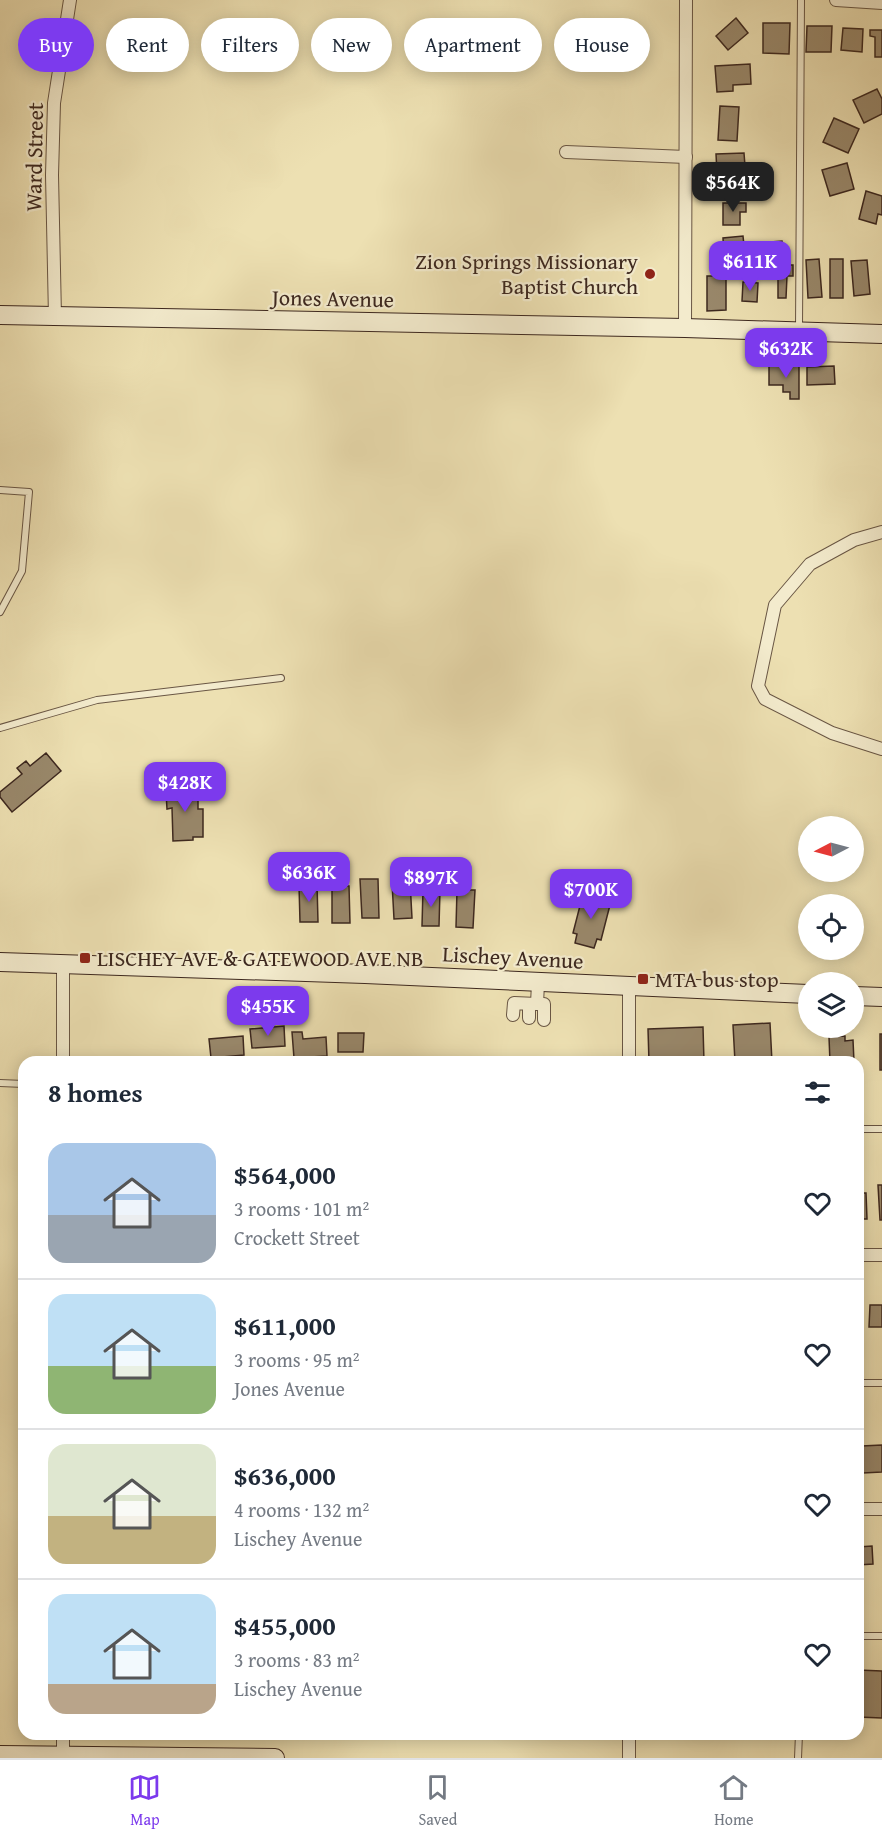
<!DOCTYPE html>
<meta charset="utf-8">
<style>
:root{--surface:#fff;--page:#f2f2f3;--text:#1f2937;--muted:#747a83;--line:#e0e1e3;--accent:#7c3aed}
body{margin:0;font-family:"Gentium Book Plus",serif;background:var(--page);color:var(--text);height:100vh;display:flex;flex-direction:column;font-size:22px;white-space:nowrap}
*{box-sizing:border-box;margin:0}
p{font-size:20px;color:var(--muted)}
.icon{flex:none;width:33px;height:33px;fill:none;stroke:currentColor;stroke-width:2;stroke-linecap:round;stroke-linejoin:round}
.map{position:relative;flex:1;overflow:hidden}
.panel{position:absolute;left:18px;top:1056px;width:846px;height:684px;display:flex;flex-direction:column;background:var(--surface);border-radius:18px;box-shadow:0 3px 15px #0003}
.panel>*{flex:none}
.guide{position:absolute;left:18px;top:18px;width:846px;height:54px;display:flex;gap:12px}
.needle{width:39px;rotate:264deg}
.controls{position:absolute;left:798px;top:816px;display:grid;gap:12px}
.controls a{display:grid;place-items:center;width:66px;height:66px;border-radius:50%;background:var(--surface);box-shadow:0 3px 15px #0003;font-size:30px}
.price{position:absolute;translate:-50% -51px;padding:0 14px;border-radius:12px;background:var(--accent);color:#fff;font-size:20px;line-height:39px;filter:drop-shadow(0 2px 3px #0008)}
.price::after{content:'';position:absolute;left:50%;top:36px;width:18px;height:14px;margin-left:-9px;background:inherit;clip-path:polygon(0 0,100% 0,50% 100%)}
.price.current{background:#222;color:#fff}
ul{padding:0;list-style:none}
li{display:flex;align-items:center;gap:18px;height:150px;padding:0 30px}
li+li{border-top:2px solid var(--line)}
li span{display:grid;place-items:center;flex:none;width:168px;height:120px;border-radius:18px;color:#555}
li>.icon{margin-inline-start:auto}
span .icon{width:72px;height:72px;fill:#fffc;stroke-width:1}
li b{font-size:26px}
h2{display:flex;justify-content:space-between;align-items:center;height:72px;padding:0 30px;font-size:26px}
.pill{padding:0 21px;border-radius:27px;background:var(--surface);box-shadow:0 3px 15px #0003;font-size:21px;line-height:54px}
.pill.current{background:var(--accent);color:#fff}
.tabs{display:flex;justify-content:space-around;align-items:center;height:84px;border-top:2px solid var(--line);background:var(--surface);font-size:16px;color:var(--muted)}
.tabs a{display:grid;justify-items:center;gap:3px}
.tabs .current{color:var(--accent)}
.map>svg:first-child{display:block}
</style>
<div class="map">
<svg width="882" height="1758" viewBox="0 0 882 1758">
<rect width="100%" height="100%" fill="#ede0b2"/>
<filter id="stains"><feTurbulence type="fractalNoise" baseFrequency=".00333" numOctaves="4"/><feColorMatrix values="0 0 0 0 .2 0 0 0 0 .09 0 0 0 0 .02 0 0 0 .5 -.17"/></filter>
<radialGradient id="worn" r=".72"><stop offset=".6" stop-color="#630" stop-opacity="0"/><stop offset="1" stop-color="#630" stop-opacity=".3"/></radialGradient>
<g fill="#99886b" stroke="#3d281f" stroke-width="1.5">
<polygon points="736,18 748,33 728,50 716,36"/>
<polygon points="763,23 790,23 789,54 763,53"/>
<polygon points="807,26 832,26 831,52 806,52"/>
<polygon points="843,28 863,29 862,52 841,50"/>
<polygon points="870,30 882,30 882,57 875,57 875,37 870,36"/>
<polygon points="750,64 751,84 733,85 733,91 717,92 715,66"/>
<polygon points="877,89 882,99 882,114 864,123 853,100"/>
<polygon points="720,106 739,107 737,141 718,140"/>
<polygon points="834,118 859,129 848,153 823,142"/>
<polygon points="744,153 747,192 729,193 728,172 717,173 716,154"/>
<polygon points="847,163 854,189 830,196 822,170"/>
<polygon points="866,191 882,196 882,215 878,214 876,224 859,219"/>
<polygon points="723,203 746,203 746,212 740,212 740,225 723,225"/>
<polygon points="743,236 745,255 724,256 723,238"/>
<polygon points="782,241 783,249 772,250 771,242"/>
<polygon points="819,259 822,297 808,298 806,260"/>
<rect x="830" y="259" width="13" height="39"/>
<polygon points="867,260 870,294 854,296 851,261"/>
<polygon points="766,265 793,265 793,276 787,276 786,298 778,298 778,276 766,276"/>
<polygon points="707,276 726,276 726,310 707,311"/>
<polygon points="743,282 758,283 757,302 742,301"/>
<polygon points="769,366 799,366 799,399 790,399 790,392 783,392 783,385 769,385"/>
<polygon points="834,366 835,384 807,385 807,367"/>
<polygon points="46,753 61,771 12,812 0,797 0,792 22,774 17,768 26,761 30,766"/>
<polygon points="186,780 186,793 198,792 198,809 203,809 203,837 193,837 193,840 173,841 172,808 167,809 166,792 176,792 176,781"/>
<polygon points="360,879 378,879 379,918 362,918"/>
<polygon points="410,881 412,918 394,919 392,882"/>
<polygon points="317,884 318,922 300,922 299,885"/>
<polygon points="332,886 349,886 350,923 332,923"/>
<polygon points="423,889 440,890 439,926 422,926"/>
<polygon points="457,890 475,890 473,928 456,927"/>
<polygon points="583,894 611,901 601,940 597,939 594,948 575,943 577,934 573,933"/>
<rect x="824" y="950" width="26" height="2"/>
<polygon points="770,1023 772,1062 735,1062 733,1025"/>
<polygon points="284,1026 285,1046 252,1048 250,1029"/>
<polygon points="703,1027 704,1062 649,1062 648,1029"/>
<polygon points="292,1032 302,1032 303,1039 326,1037 327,1056 294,1058"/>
<polygon points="338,1033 364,1033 363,1052 338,1052"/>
<rect x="880" y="1034" width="2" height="36"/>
<polygon points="243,1036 244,1055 211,1058 209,1039"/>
<polygon points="845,1036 845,1041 853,1040 854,1062 830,1062 829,1037"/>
<polygon points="878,1185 882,1185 882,1220 880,1220"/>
<polygon points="858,1193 866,1193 867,1219 858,1219"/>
<polygon points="870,1305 882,1305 882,1327 869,1327"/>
<polygon points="882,1445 882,1472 863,1473 862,1446"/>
<polygon points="872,1546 873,1564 858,1565 858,1547"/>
<polygon points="858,1670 882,1671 882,1718 858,1717"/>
</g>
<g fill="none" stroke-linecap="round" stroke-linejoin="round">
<g stroke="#695644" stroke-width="8">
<g id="lane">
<polyline points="799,329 801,0"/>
<polyline points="0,490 29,492 22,571 0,612"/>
<polyline points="0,728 97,700 281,678"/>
<polyline points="0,1083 24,1084"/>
<polyline points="858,1129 882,1129"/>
<polyline points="858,1383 882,1383"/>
<polyline points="858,1636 882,1636"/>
<polyline points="798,1758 799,1734"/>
</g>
</g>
<g stroke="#695644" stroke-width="14">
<g id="street">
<polyline points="836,0 882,3"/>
<polyline points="566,152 686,157"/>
<polyline points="55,317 52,175 54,103 70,0"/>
<polyline points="685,328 686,0"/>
<polyline points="882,532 854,540 810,564 775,605 758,686 765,699 832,733 882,749"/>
<polyline points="63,965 63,1062"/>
<polyline points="537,1004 544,1004 544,1020"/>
<polyline points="513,1015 514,1003 537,1004 538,983"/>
<polyline points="529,1018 529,1004"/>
<polyline points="629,1062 629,986"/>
<polyline points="858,1255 882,1255"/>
<polyline points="858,1509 882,1509"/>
<polyline points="63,1755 63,1734"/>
<polyline points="629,1758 629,1734"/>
</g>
</g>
<g stroke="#3d281f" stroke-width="20">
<g id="secondary">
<polyline points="0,315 685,328 882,334"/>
<polyline points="0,962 365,974 808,994"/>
<polyline points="854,996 882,997"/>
<polyline points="0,1755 275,1758"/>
</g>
</g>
<use href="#lane" stroke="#f3ebcd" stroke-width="6"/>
<use href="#street" stroke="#f3ebcd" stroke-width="12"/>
<use href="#secondary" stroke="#f3ebcd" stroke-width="18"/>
</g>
<g fill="#8f2418" stroke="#f3ebcd" stroke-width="2">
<circle cx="650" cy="274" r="6"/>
<rect x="79" y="952" width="12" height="12" rx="3"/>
<rect x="637" y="973" width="12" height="12" rx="3"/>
</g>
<g text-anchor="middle" stroke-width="4.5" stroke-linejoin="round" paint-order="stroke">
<g font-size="22" fill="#3d281f" stroke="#f3ebcd">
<text transform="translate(34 157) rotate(-89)" y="8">Ward Street</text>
<text transform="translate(333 298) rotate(1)" y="8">Jones Avenue</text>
<text transform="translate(513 957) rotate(3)" y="8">Lischey Avenue</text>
</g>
<g font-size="22" fill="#3d281f" stroke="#f3ebcd" text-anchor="start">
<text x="638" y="269" text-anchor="end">Zion Springs Missionary<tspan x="638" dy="25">Baptist Church</tspan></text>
<text x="97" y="966">LISCHEY AVE &amp; GATEWOOD AVE NB</text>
<text x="655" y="987">MTA bus stop</text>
</g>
</g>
<rect width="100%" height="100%" filter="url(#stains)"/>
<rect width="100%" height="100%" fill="url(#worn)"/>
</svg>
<div class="controls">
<a><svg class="needle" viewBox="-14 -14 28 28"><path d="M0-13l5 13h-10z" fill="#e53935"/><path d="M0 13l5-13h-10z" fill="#747a83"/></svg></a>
<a><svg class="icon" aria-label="locate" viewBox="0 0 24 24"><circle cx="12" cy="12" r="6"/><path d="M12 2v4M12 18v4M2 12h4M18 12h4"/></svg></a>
<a><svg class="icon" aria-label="layers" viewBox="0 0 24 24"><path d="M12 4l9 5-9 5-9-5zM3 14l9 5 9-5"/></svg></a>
</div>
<b class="price current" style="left:733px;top:213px">$564K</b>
<b class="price" style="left:750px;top:292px">$611K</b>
<b class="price" style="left:786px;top:379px">$632K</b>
<b class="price" style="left:185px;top:813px">$428K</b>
<b class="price" style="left:309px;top:903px">$636K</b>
<b class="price" style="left:431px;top:908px">$897K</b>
<b class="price" style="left:591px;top:920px">$700K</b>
<b class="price" style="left:268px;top:1037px">$455K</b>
<div class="guide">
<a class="pill current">Buy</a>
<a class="pill">Rent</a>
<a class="pill">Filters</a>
<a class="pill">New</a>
<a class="pill">Apartment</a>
<a class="pill">House</a>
</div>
<section class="panel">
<h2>8 homes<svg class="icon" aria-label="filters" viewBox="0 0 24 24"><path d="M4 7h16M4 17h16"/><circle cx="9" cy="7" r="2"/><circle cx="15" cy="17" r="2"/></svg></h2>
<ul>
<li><span style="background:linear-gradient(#a9c7e8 60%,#9aa5b1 0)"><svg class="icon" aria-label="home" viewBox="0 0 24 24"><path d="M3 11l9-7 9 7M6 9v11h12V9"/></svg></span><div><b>$564,000</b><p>3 rooms · 101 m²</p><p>Crockett Street</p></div><svg class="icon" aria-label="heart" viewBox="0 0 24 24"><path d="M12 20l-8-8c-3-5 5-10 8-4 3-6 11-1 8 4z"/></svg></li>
<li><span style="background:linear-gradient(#bfe0f5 60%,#8fb573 0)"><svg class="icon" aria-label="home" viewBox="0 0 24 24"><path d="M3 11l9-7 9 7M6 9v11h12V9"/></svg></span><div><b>$611,000</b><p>3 rooms · 95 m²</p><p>Jones Avenue</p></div><svg class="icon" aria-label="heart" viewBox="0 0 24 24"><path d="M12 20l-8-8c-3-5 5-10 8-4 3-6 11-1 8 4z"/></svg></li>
<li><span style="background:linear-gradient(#dfe7d0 60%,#c2b280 0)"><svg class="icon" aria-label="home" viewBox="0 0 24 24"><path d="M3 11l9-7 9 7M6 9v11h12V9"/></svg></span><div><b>$636,000</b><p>4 rooms · 132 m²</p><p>Lischey Avenue</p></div><svg class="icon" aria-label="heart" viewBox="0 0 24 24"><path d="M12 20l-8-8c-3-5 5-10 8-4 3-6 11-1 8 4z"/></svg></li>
<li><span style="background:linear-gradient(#bfe0f5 75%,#b9a48a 0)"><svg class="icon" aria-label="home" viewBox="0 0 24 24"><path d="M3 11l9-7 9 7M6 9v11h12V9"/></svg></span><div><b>$455,000</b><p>3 rooms · 83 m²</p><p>Lischey Avenue</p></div><svg class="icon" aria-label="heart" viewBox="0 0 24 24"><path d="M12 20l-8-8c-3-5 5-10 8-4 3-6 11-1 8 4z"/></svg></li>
</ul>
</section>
</div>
<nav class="tabs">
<a class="current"><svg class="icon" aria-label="map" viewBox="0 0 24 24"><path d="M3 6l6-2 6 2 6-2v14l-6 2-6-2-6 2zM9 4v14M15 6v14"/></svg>Map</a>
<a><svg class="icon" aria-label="saved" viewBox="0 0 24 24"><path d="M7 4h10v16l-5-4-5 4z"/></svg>Saved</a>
<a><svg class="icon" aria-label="home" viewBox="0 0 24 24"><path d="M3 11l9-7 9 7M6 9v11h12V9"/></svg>Home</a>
</nav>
